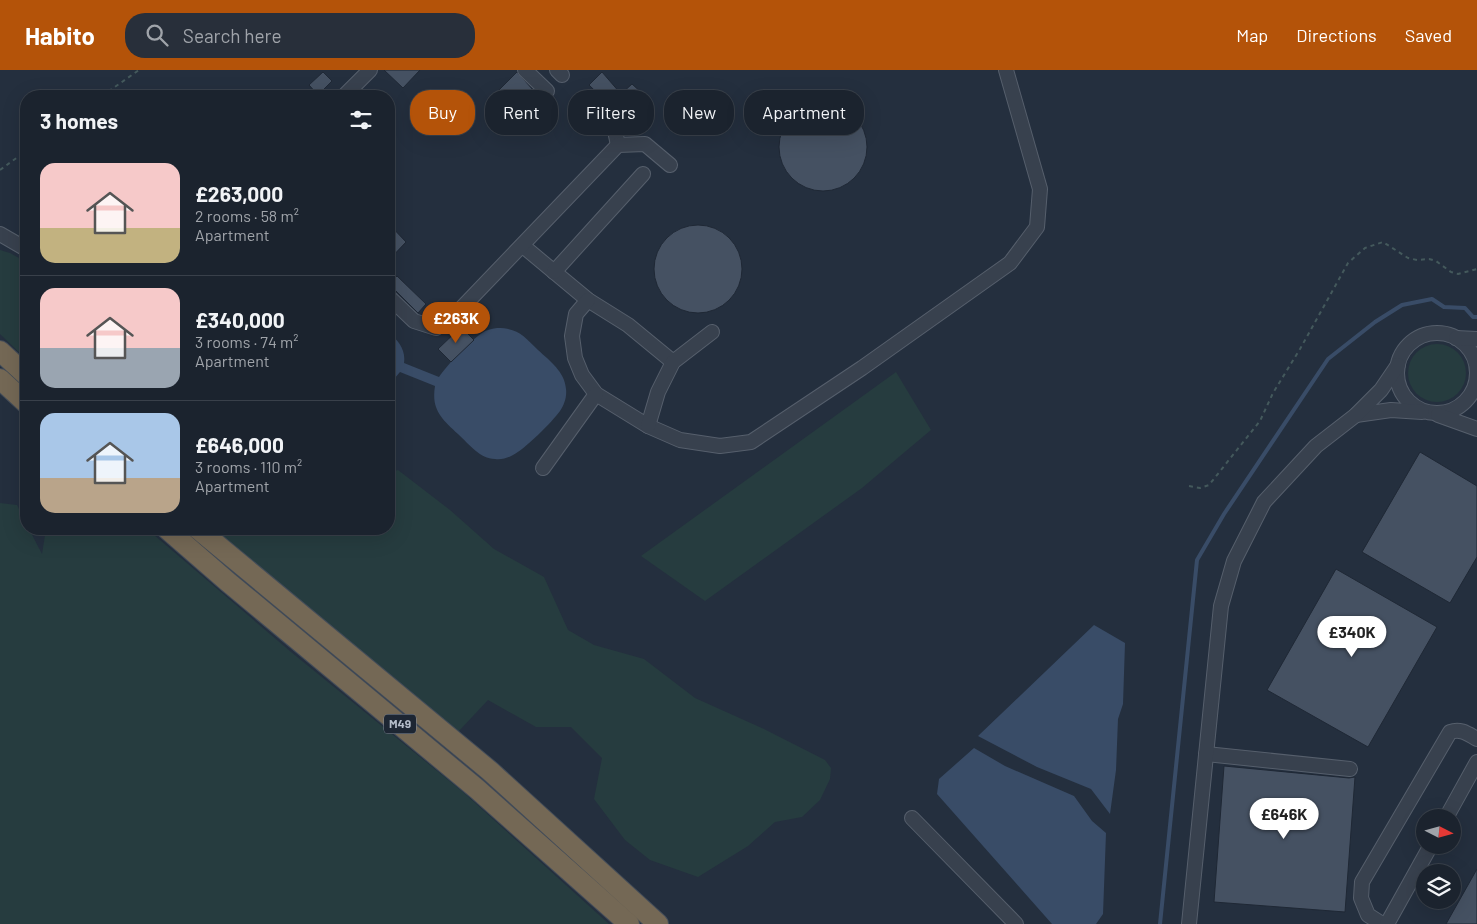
<!DOCTYPE html>
<meta charset="utf-8">
<style>
:root{--surface:#1b232e;--page:#282f3a;--text:#f1f3f6;--muted:#a0a4aa;--line:#39404a;--accent:#b45309}
body{margin:0;font-family:Barlow,sans-serif;background:var(--page);color:var(--text);height:100vh;display:flex;flex-direction:column;font-size:19px;white-space:nowrap}
*{box-sizing:border-box;margin:0}
p{font-size:16px;color:var(--muted)}
.icon{flex:none;width:28px;height:28px;fill:none;stroke:currentColor;stroke-width:2;stroke-linecap:round;stroke-linejoin:round}
.map{position:relative;flex:1;overflow:hidden}
.details{position:absolute;left:20px;top:20px;width:375px;height:445px;display:flex;flex-direction:column;background:var(--surface);border-radius:20px;box-shadow:0 5px 20px #0002,0 0 0 1px var(--line)}
.details>*{flex:none}
.top-card{position:absolute;left:410px;top:20px;width:475px;height:45px;display:flex;gap:10px}
.needle{width:32px;rotate:96deg}
.buttons{position:absolute;left:1416px;top:739px;display:grid;gap:10px}
.buttons a{display:grid;place-items:center;width:45px;height:45px;border-radius:50%;background:var(--surface);box-shadow:0 5px 20px #0002,0 0 0 1px var(--line);font-size:25px}
.price{position:absolute;translate:-50% -42px;padding:0 11px;border-radius:18px;background:#fff;color:#222;font-size:16px;line-height:32px;filter:drop-shadow(0 1px 2px #0008)}
.price::after{content:'';position:absolute;left:50%;top:30px;width:15px;height:11px;margin-left:-8px;background:inherit;clip-path:polygon(0 0,100% 0,50% 100%)}
.price.selected{background:var(--accent);color:#fff}
ul{padding:0;list-style:none}
li{display:flex;align-items:center;gap:15px;height:125px;padding:0 20px}
li+li{border-top:1px solid var(--line)}
li span{display:grid;place-items:center;flex:none;width:140px;height:100px;border-radius:15px;color:#555}
li>.icon{margin-inline-start:auto}
span .icon{width:60px;height:60px;fill:#fffc;stroke-width:1}
li b{font-size:21px}
h2{display:flex;justify-content:space-between;align-items:center;height:60px;padding:0 20px;font-size:21px}
.chip{padding:0 18px;border-radius:20px;background:var(--surface);box-shadow:0 5px 20px #0002,0 0 0 1px var(--line);font-size:18px;line-height:45px}
.chip.selected{background:var(--accent);color:#fff}
header{display:flex;align-items:center;gap:30px;box-sizing:border-box;height:70px;padding:0 25px;background:var(--accent);color:#fff}
header strong{font-size:24px}
nav{display:flex;gap:28px;margin-inline-start:auto;font-size:18px}
.search{width:350px;height:45px;background:var(--page);display:flex;align-items:center;gap:12px;box-sizing:border-box;padding:0 18px;border-radius:20px;color:var(--muted);font-size:19px}
.map>svg:first-child{display:block}
</style>
<header>
<strong>Habito</strong>
<div class="search"><svg class="icon" aria-label="search" viewBox="0 0 24 24"><circle cx="10" cy="10" r="6"/><path d="M15 15l6 6"/></svg>Search here</div>
<nav><a>Map</a><a>Directions</a><a>Saved</a></nav>
</header>
<div class="map">
<svg width="1477" height="854" viewBox="0 0 1477 854">
<rect width="100%" height="100%" fill="#242f3e"/>
<g fill="#263c3f">
<polygon points="0,180 10,183 26,192 26,289 0,264"/>
<circle cx="1437" cy="303" r="29"/>
<polygon points="896,302 931,360 862,418 705,531 641,486"/>
<path d="M398,400l52,40 44,39 50,28 24,53 26,15 50,14 51,39 69,31 61,31 6,8 -1,11 -10,21 -18,17 -27,5 -27,24 -50,31 -48,-17 -25,-20 -31,-41 8,-41 -31,-31h-35l-48,-27 -30,32c-79,-70 -165,-133 -244,-203h175v-56z"/>
<polygon points="0,433 17,435 26,453 26,459 29,459 42,484 46,459 147,459 291,582 463,722 609,854 0,854"/>
</g>
<g fill="#394c67">
<path d="M497,258c21,0 27,8 41,22 12,11 27,22 28,39 1,8 -2,16 -6,22 -7,10 -36,39 -47,44 -5,3 -12,5 -18,4 -15,0 -26,-15 -37,-25 -16,-15 -27,-24 -23,-48l-35,-14 -11,13v-53c9,9 17,17 15,31l35,14c7,-11 32,-37 43,-44 4,-3 9,-4 15,-5z"/>
<polygon points="1094,555 1125,573 1123,634 1118,649 1116,700 1110,744 1091,719 1037,697 978,666"/>
<polygon points="974,678 1005,696 1074,726 1092,751 1106,763 1103,844 1096,854 1052,854 937,724 939,709"/>
</g>
<g fill="none" stroke-linecap="round" stroke-linejoin="round">
<polyline stroke="#394c67" stroke-width="4" points="1160,854 1197,490 1224,444 1328,289 1375,252 1402,235 1432,229 1444,237 1465,238 1473,247 1477,247"/>
</g>
<g fill="#455162" stroke="#1f2835">
<polygon points="384,0 420,0 403,18"/>
<polygon points="323,2 332,11 318,25 309,15"/>
<polygon points="517,2 534,21 508,49 489,30"/>
<polygon points="602,2 621,24 632,14 644,25 622,47 589,15"/>
<circle cx="823" cy="77" r="44"/>
<polygon points="389,154 406,172 389,190"/>
<circle cx="698" cy="199" r="44"/>
<polygon points="397,206 426,234 418,243 389,214"/>
<polygon points="461,257 474,270 451,292 438,279"/>
<polygon points="1420,382 1477,416 1477,487 1450,533 1362,482"/>
<polygon points="1336,499 1437,557 1368,677 1267,620"/>
<polygon points="1224,696 1349,708 1355,707 1345,842 1214,832"/>
<polygon points="1477,799 1477,854 1446,854"/>
</g>
<g fill="none" stroke-linecap="round" stroke-linejoin="round">
<g stroke="#565f6c" stroke-width="16">
<g id="minor">
<polyline points="525,0 547,21"/>
<polyline points="557,0 562,5"/>
<polyline points="344,26 370,0"/>
<polyline points="602,42 614,56 618,75"/>
<polyline points="0,164 26,179"/>
<polyline points="523,176 588,230 628,255 673,292"/>
<polyline points="554,202 643,104"/>
<polyline points="389,227 414,251 436,258 453,247 618,75 645,74 670,95"/>
<polyline points="588,230 576,244 572,266 575,288 582,305 596,324 648,356 680,370 720,376 751,372 862,298 1010,193 1037,157 1040,119 1006,0"/>
<circle cx="1437" cy="303" r="40"/>
<polyline points="1456,268 1477,269"/>
<polyline points="1356,345 1391,340 1422,342"/>
<polyline points="1438,345 1477,359"/>
<polyline points="648,356 658,322 673,292 712,262"/>
<polyline points="543,398 596,324"/>
<polyline points="1206,684 1350,699"/>
<polyline points="912,748 1016,854"/>
<polyline points="1446,748 1477,692"/>
<polyline points="1189,854 1221,536 1234,491 1264,432 1316,376 1356,345 1381,320 1398,295"/>
<path d="M1382,854l-14,-9 -7,-17 1,-16 88,-150c11,-4 18,2 27,7"/>
<polyline points="1387,854 1431,775"/>
</g>
</g>
<g stroke="#434c59" stroke-width="22">
<g id="highway">
<polyline points="0,281 26,305"/>
<polyline points="0,309 26,333"/>
<polyline points="167,459 228,512 477,719 629,854"/>
<polyline points="198,459 490,701 658,854"/>
</g>
</g>
<g stroke="#44595c" stroke-width="2" stroke-dasharray="4 4" stroke-linecap="butt">
<polyline points="102,26 139,0"/>
<polyline points="0,100 26,81"/>
<polyline points="1189,416 1200,418 1209,415 1260,351 1273,323 1300,279 1348,193 1365,178 1383,172 1408,188 1417,190 1429,189 1436,191 1451,202 1458,204 1477,199"/>
</g>
<use href="#minor" stroke="#38414e" stroke-width="14"/>
<use href="#highway" stroke="#746855" stroke-width="20"/>
</g>
<g text-anchor="middle" stroke-width="4" stroke-linejoin="round" paint-order="stroke">
<rect fill="#1d2633" stroke="#878f9c" stroke-width="1" x="384" y="644.5" width="32" height="19" rx="4"/>
<g font-size="12" font-weight="bold" fill="#b4bcc9">
<text x="400" y="658">M49</text>
</g>
</g>
</svg>
<div class="buttons">
<a><svg class="needle" viewBox="-14 -14 28 28"><path d="M0-13l5 13h-10z" fill="#e53935"/><path d="M0 13l5-13h-10z" fill="#a0a4aa"/></svg></a>
<a><svg class="icon" aria-label="layers" viewBox="0 0 24 24"><path d="M12 4l9 5-9 5-9-5zM3 14l9 5 9-5"/></svg></a>
</div>
<b class="price selected" style="left:456px;top:274px">£263K</b>
<b class="price" style="left:1352px;top:588px">£340K</b>
<b class="price" style="left:1284px;top:770px">£646K</b>
<div class="top-card">
<a class="chip selected">Buy</a>
<a class="chip">Rent</a>
<a class="chip">Filters</a>
<a class="chip">New</a>
<a class="chip">Apartment</a>
</div>
<section class="details">
<h2>3 homes<svg class="icon" aria-label="filters" viewBox="0 0 24 24"><path d="M4 7h16M4 17h16"/><circle cx="9" cy="7" r="2"/><circle cx="15" cy="17" r="2"/></svg></h2>
<ul>
<li><span style="background:linear-gradient(#f6c9c9 65%,#c2b280 0)"><svg class="icon" aria-label="home" viewBox="0 0 24 24"><path d="M3 11l9-7 9 7M6 9v11h12V9"/></svg></span><div><b>£263,000</b><p>2 rooms · 58 m²</p><p>Apartment</p></div></li>
<li><span style="background:linear-gradient(#f6c9c9 60%,#9aa5b1 0)"><svg class="icon" aria-label="home" viewBox="0 0 24 24"><path d="M3 11l9-7 9 7M6 9v11h12V9"/></svg></span><div><b>£340,000</b><p>3 rooms · 74 m²</p><p>Apartment</p></div></li>
<li><span style="background:linear-gradient(#a9c7e8 65%,#b9a48a 0)"><svg class="icon" aria-label="home" viewBox="0 0 24 24"><path d="M3 11l9-7 9 7M6 9v11h12V9"/></svg></span><div><b>£646,000</b><p>3 rooms · 110 m²</p><p>Apartment</p></div></li>
</ul>
</section>
</div>
